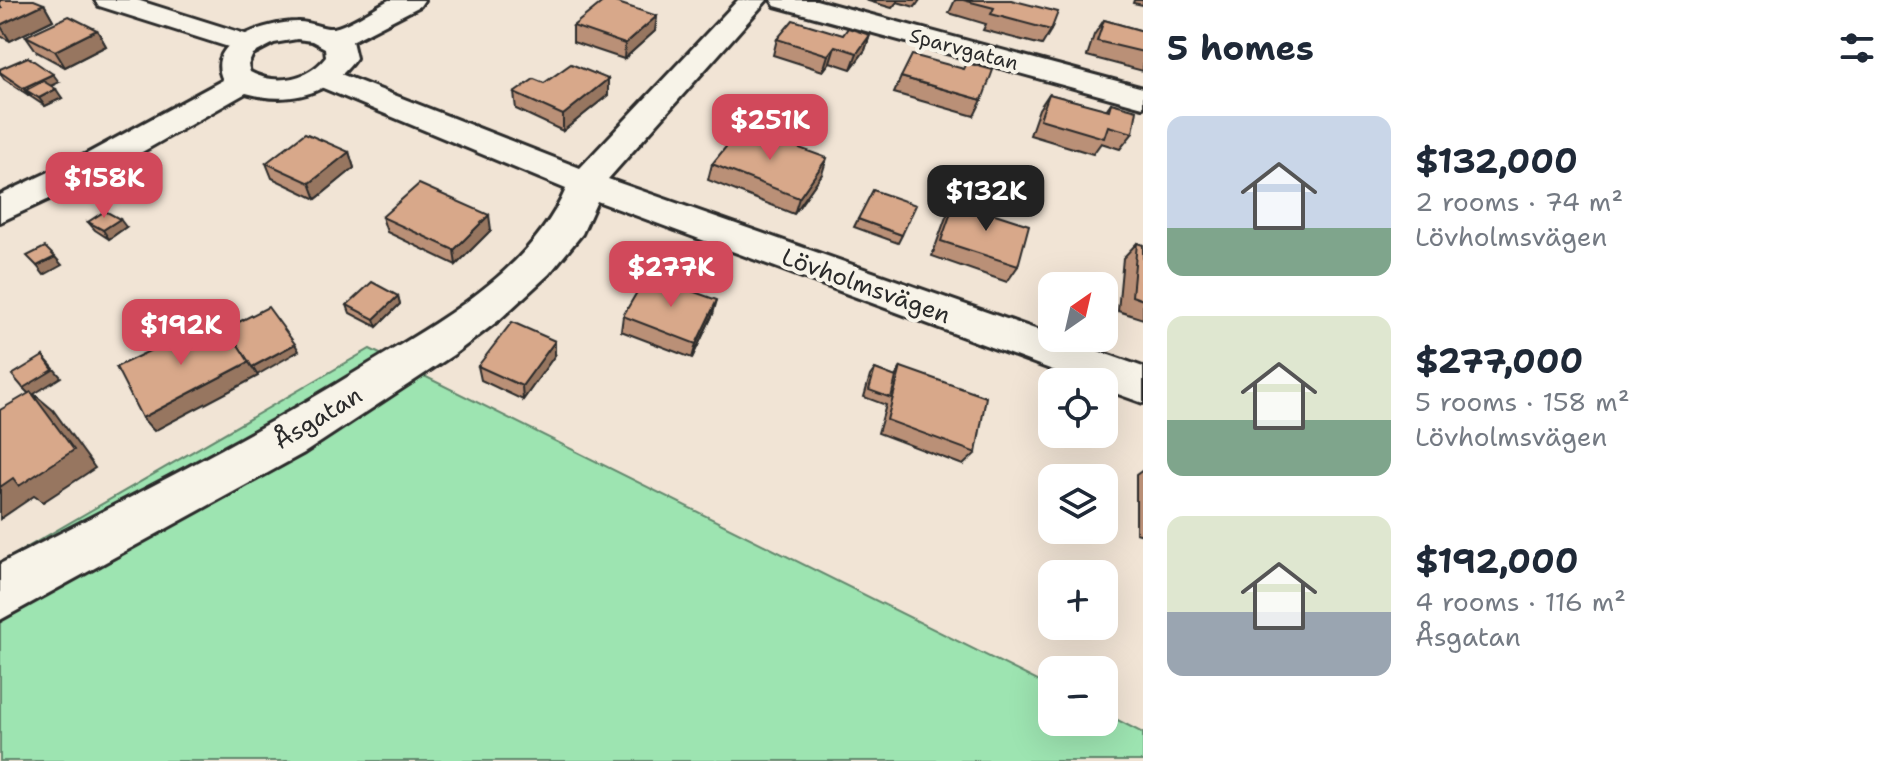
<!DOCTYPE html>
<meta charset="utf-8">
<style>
:root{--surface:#fff;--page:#f2f2f3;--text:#1f2937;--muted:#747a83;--accent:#d1495b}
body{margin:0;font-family:"Shantell Sans",sans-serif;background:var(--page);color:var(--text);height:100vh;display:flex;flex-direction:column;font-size:30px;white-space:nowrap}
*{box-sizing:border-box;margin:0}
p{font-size:26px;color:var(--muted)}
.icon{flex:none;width:44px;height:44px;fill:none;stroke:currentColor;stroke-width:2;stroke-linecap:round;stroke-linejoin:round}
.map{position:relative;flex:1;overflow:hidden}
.drawer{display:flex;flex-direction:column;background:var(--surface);width:760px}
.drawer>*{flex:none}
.needle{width:52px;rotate:34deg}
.fabs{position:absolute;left:1038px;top:272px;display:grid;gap:16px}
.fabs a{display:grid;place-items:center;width:80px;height:80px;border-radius:16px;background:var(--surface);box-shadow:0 8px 32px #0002;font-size:40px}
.price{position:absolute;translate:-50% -68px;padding:0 18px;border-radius:16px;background:var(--accent);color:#fff;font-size:26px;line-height:52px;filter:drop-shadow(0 2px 4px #0008)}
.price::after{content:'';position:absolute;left:50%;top:48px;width:24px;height:18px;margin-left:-12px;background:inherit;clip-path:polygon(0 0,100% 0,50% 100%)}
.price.active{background:#222;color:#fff}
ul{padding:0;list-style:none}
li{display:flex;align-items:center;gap:24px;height:200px;padding:0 24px}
li span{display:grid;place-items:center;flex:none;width:224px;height:160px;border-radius:16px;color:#555}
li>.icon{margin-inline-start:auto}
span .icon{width:96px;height:96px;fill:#fffc;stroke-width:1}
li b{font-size:34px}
h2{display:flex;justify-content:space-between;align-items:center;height:96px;padding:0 24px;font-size:34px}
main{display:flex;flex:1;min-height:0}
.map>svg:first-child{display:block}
</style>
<main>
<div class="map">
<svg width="1143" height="761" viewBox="0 0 1143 761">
<rect width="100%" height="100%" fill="#f1e4d5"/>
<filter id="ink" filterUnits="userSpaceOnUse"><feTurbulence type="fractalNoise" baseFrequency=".0125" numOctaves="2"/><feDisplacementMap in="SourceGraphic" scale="16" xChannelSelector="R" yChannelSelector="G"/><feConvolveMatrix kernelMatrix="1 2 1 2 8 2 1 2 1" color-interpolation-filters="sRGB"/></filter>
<g filter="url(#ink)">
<polygon fill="#9de4b1" stroke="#64886e" stroke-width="2" points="370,349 1052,688 1052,722 1104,722 1104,713 1143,733 1143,761 0,761 0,563"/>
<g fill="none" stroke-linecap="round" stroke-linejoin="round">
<g stroke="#2b2b2b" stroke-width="6">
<g id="minor">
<polygon points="95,0 137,0 258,38 262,44 258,50 248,53 238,50 99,6"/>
<path d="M738,0h29l-159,179 444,156v3h9l82,29v36l-39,-14v-7h-19l-488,-181 -15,33 -33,40 -50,46 -46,35 -149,98 -304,167v-56c123,-63 246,-124 364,-197 74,-45 166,-95 202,-178l-255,-106 -4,-6 4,-6 11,-3 11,3 247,97z"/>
<polygon points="771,0 816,0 1143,88 1143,107 775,6"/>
</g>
</g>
<g stroke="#2b2b2b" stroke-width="6">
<path id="tertiary" d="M389,0h35l-4,6 -68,35 4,17c-26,37 -68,47 -110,35l-141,80 -105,49v-27l81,-38 142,-77c-20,-39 45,-58 74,-58 11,-1 26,7 36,6 13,-1 44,-22 56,-28zM297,39l15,2 13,7 1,9c-18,23 -50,29 -76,15l-2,-7 5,-11 21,-11z"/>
</g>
<use href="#minor" fill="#f7f3e8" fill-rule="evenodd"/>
<use href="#tertiary" fill="#f7f3e8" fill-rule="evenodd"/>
</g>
<g fill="#ba9077" stroke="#2b2b2b" stroke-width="2">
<polygon points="0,0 44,4 53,20 10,41 0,36"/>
<polygon points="865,0 920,0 915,7 897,2 892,8"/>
<polygon points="955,0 1011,0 1051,30 1042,45 983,30 986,24 949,13"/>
<polygon points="1134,0 1143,0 1143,5 1133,3"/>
<polygon points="657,16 655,31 624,59 573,42 573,26"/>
<polygon points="1104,20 1143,31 1143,71 1087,56 1094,35"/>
<polygon points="97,30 106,46 65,67 37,52 26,36"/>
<polygon points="843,35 870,35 865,50 851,69 830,62 823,71 773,55 777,39"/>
<polygon points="0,69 59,82 51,86 62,98 45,106 4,79 0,73"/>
<polygon points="901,77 982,100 974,116 894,93"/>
<polygon points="608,79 608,95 563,131 516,109 514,93 544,83"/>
<polygon points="1049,94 1106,110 1111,103 1133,133 1120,149 1101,143 1093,154 1030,135 1039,109"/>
<polygon points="349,152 354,168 316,199 272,178 266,163"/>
<polygon points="712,164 822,174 794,214 708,180"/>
<polygon points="955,201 1018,266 1007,282 932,256 946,217"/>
<polygon points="382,217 491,230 456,265 387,232"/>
<polygon points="858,219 902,235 898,243 854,227"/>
<polygon points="88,222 126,227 109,239 95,230"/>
<polygon points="1137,243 1143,245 1143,319 1118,311 1123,258"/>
<polygon points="398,296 400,304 377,327 350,313 347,305"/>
<polygon points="713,314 692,358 621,331 623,316"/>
<polygon points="555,355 523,400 481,380 478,366"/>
<polygon points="901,367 976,453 963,465 878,433 886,405 864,397 870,376 875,369 895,377"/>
<polygon points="1143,470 1143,535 1136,533 1136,475"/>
</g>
<g fill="#977661" stroke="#2b2b2b" stroke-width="2">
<polygon points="44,4 53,20 10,41 0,25"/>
<polygon points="657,16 655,31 624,59 625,44"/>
<polygon points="97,30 106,46 65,67 55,51"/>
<polygon points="870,35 865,50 851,69 857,53"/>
<polygon points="835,46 830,62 823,71 828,55"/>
<polygon points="53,74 59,82 33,94 26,90 31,96 29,96 23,88"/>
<polygon points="608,79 608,95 563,131 563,115"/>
<polygon points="56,89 62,98 45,106 39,98"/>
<polygon points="349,152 354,168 316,199 310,183"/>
<polygon points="827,158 822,174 794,214 799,198"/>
<polygon points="489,215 491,230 456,265 454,250"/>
<polygon points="120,219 126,227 109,239 103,230"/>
<polygon points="55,257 62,265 44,275 37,266"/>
<polygon points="398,296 400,304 377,327 374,319"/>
<polygon points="717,300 713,314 692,358 696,344"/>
<polygon points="555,341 555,355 523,400 522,386"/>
<polygon points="295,344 299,351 257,375 252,367"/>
<polygon points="43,356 61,377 34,394 53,410 95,468 43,502 34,496 0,519 0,487 31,396 23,388"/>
<polygon points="249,362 258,376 154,431 142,418"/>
</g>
<g fill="#d8a88a" stroke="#2b2b2b" stroke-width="2">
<polygon points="0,0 34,0 44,4 0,25 0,9 2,8 0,7"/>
<polygon points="605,0 609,0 657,16 625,44 573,26"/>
<polygon points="963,0 1011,0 1058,12 1051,30 991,14 994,8"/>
<polygon points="69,16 97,30 55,51 26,36"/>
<polygon points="793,20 843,35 848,28 870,35 857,53 835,46 828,55 777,39"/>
<polygon points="1104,20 1143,31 1143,52 1097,41"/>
<polygon points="912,55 964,69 967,63 993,70 982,100 901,77"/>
<polygon points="28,57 53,74 23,88 0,72 0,69"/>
<polygon points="571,64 608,79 563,115 514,93 534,79 544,83"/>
<polygon points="43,81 56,89 39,98 26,90"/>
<polygon points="1049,94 1109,110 1111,103 1137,110 1133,133 1108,126 1104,138 1040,119"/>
<polygon points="742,127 827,158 799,198 712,164"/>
<polygon points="305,133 349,152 310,183 266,163"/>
<polygon points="419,184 489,215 454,250 382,217"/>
<polygon points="873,190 916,205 902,235 858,219"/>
<polygon points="955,201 1029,225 1018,266 941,241"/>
<polygon points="105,211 120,219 103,230 88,222"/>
<polygon points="1137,243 1143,245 1143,300 1132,296"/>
<polygon points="45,247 55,257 37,266 27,256"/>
<polygon points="647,275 717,300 696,344 623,316"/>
<polygon points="372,282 398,296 374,319 347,305"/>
<polygon points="268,307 295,344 252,367 227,328"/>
<polygon points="220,317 249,362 142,418 116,367"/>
<polygon points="512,322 555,341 522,386 478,366"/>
<polygon points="43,356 53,370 23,388 12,375"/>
<polygon points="901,367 986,397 976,453 887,420"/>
<polygon points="875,369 896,377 891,398 869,390"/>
<polygon points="31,392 74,450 19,486 13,478 0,487 0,410"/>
</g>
</g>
<g text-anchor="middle" stroke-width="8" stroke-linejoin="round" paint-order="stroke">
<g font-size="20" fill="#2b2b2b" stroke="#f7f3e8">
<text transform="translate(964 49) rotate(15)" y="7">Sparvgatan</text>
</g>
<g font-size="24" fill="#2b2b2b" stroke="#f7f3e8">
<text transform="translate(866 286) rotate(20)" y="8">Lövholmsvägen</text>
<text transform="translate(318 418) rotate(-31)" y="8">Åsgatan</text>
</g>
</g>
</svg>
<div class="fabs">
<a><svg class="needle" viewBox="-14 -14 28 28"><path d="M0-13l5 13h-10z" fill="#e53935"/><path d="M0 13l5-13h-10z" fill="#747a83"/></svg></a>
<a><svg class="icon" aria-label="locate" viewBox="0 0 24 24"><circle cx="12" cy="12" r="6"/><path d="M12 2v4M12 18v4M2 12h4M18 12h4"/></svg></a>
<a><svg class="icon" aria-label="layers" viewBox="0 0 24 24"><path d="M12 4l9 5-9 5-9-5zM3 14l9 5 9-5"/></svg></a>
<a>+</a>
<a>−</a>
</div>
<b class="price" style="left:770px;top:162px">$251K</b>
<b class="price" style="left:104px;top:220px">$158K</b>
<b class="price active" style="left:986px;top:233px">$132K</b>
<b class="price" style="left:671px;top:309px">$277K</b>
<b class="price" style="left:181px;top:367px">$192K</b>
</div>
<section class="drawer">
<h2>5 homes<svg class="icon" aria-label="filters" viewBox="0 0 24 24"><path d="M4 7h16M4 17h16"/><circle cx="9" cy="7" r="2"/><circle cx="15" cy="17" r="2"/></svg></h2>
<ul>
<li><span style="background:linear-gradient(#c9d6e8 70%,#7fa58c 0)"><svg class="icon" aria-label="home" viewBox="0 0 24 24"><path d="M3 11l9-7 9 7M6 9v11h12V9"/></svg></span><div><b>$132,000</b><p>2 rooms · 74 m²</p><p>Lövholmsvägen</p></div></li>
<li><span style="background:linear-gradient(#dfe7d0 65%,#7fa58c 0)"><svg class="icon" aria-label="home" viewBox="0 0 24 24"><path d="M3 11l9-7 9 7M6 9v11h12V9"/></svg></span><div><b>$277,000</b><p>5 rooms · 158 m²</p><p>Lövholmsvägen</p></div></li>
<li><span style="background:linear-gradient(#dfe7d0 60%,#9aa5b1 0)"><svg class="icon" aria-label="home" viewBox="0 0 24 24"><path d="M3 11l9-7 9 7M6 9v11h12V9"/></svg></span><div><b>$192,000</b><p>4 rooms · 116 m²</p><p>Åsgatan</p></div></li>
</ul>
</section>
</main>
